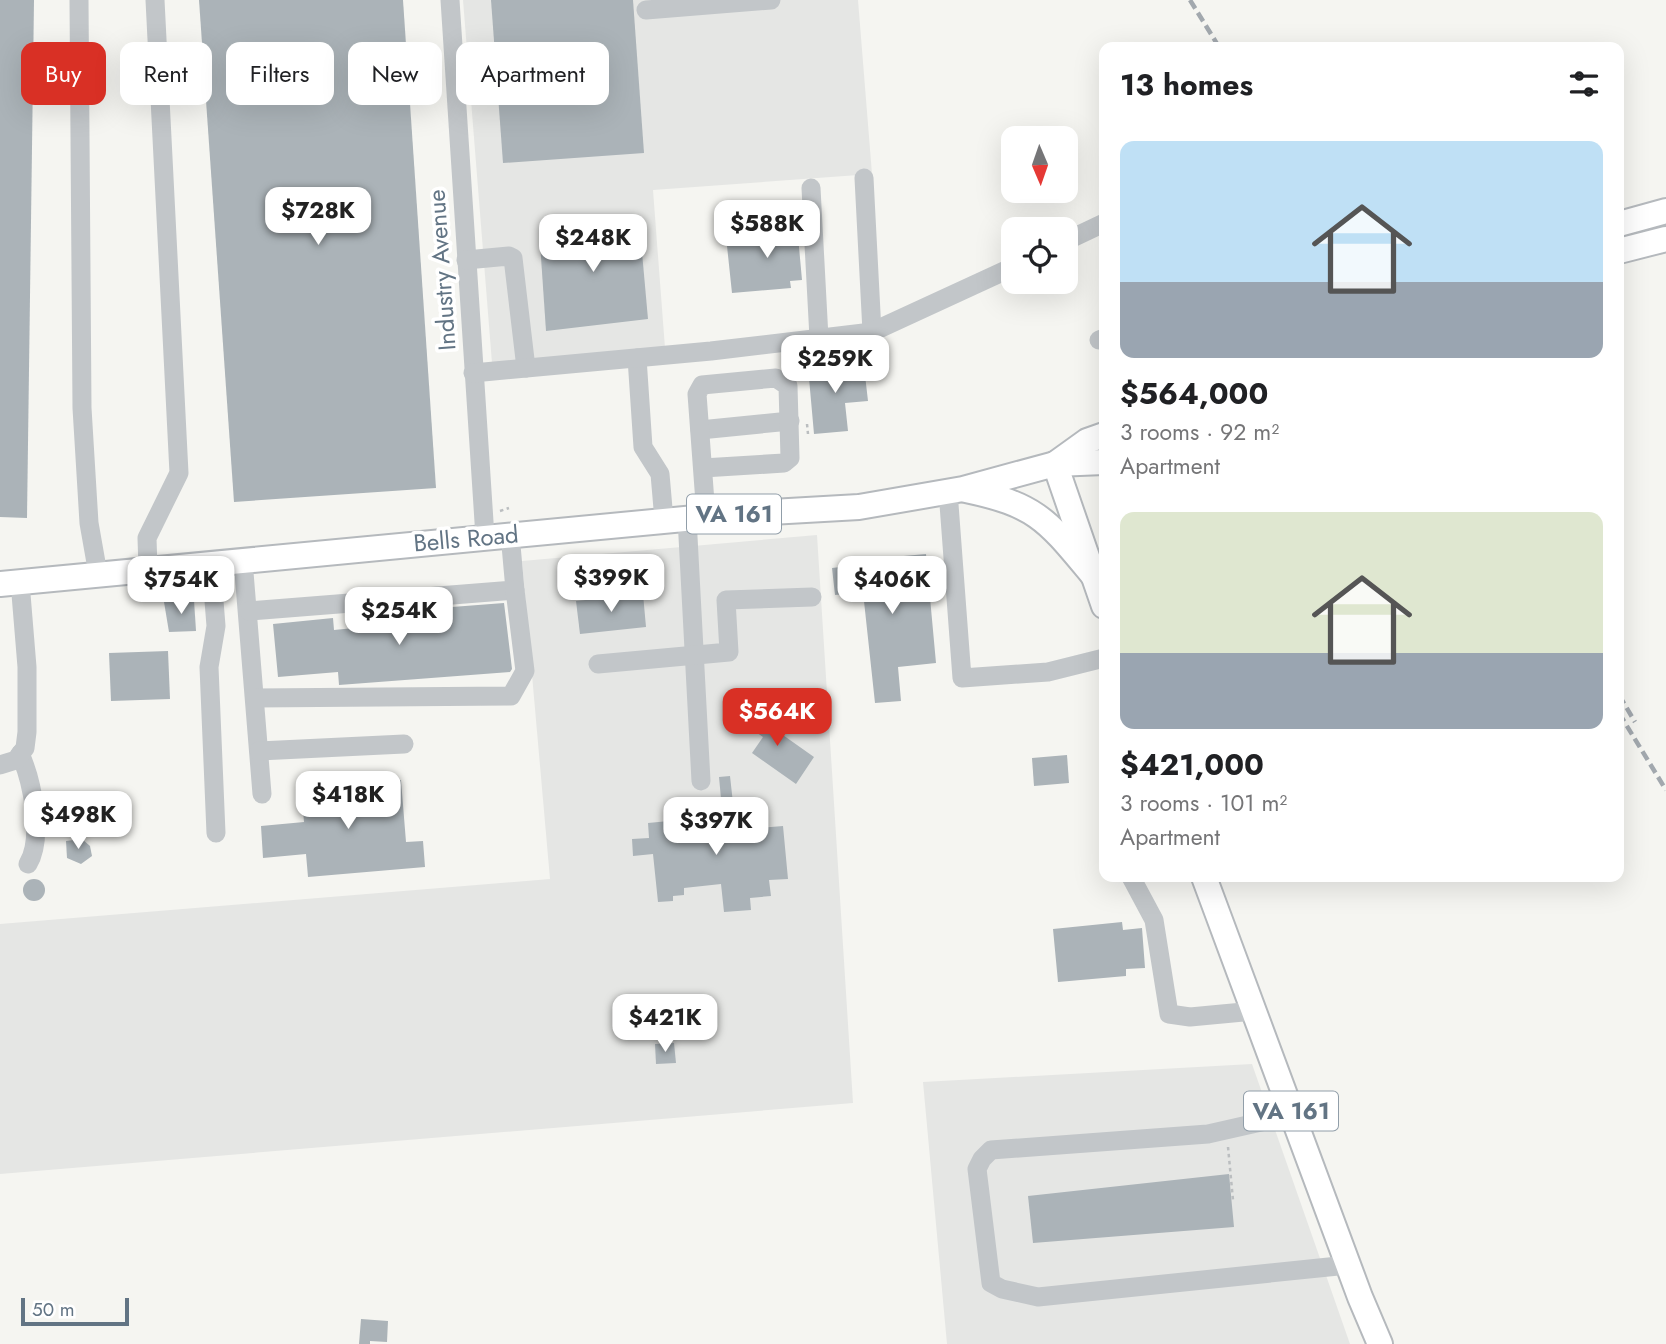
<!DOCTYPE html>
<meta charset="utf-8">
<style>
:root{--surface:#fff;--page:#f6f6f6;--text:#202124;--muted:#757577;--accent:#d93025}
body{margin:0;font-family:Jost,sans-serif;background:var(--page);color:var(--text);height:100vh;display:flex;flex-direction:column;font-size:26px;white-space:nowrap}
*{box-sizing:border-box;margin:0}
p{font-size:23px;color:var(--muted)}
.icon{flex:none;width:38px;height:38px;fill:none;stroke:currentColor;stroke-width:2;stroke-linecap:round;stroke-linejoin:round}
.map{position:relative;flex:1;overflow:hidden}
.details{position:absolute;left:1099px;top:42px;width:525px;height:840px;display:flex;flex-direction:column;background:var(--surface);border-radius:14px;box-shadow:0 7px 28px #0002}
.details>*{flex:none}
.guide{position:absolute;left:21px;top:42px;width:665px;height:63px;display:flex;gap:14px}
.needle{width:46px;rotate:178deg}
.fabs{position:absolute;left:1001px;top:126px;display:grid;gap:14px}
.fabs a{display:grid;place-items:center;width:77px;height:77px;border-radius:14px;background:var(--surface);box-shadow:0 7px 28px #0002;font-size:35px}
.scale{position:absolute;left:21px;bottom:18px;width:108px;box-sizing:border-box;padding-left:7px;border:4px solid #627484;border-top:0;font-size:19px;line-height:24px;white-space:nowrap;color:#627484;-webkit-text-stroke:5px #fff;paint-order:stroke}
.price{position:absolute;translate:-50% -60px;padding:0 16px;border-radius:14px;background:#fff;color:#222;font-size:23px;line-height:46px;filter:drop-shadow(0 2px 4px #0008)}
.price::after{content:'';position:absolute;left:50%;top:42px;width:21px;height:16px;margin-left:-10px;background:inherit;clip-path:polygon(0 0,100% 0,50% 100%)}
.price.active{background:var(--accent);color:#fff}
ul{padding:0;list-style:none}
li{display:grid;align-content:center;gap:14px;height:371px;padding:0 21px}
li span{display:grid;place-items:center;height:217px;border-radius:14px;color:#555}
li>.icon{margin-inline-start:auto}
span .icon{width:126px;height:126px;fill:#fffc;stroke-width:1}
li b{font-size:30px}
h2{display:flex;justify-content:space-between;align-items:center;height:84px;padding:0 21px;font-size:30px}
.tag{padding:0 24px;border-radius:14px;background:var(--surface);box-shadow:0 7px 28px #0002;font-size:24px;line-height:63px}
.tag.active{background:var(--accent);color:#fff}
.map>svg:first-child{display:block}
</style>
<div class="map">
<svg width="1666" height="1344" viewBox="0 0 1666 1344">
<rect width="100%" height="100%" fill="#f5f5f1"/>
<g fill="#e5e6e4">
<polygon points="463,0 858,0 872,174 653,190 665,348 492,363"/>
<polygon points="817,535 853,1103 0,1174 0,924 550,879 522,561"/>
<polygon points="1252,1064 1350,1344 947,1344 923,1082"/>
</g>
<g fill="#abb3b8">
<polygon points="0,0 34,0 27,518 0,517"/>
<polygon points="199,0 403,0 436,488 234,502"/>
<polygon points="491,0 633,0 644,153 503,163"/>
<polygon points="796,214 802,280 790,281 791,288 732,293 727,246 754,244 754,238 780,236 778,216"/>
<polygon points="639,219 648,319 546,331 539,228"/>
<polygon points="852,363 865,375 868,401 845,403 848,431 814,434 808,367"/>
<polygon points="926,554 936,663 898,667 901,701 875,703 863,592 835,595 832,568 849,566 848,561"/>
<polygon points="643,594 646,627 580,634 576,601"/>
<polygon points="194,600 196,631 169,632 164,602"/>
<polygon points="504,603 512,669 510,672 339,685 338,672 278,677 273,624 333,618 334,630 414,622 413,610"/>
<polygon points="168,651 170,699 111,701 109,653"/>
<polygon points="742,706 814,757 796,784 752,753 763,737 734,717"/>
<polygon points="1067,755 1069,783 1034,786 1032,758"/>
<polygon points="730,776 736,830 783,826 788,879 769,880 771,896 750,898 751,910 724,912 721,884 684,888 684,895 673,896 673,901 658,902 653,854 633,856 632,839 649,838 648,823 690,819 692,834 724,831 719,777"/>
<polygon points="401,780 406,842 423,841 425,867 308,877 306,854 263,858 261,826 304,822 301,789"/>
<polygon points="82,839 90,846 92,856 81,864 67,858 66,841"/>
<circle cx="34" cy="890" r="11"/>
<polygon points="1122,922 1123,930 1142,928 1145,968 1126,969 1126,976 1058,982 1053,929"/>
<polygon points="674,1043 676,1063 656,1064 655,1044"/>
<polygon points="1229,1174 1234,1227 1033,1243 1028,1196"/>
<polygon points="361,1319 388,1321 387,1342 370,1341 370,1344 359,1344"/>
</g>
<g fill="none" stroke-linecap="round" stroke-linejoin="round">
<g stroke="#b5b9bd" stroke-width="28">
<g id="major">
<polyline points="1619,224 1666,211"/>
<polyline points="1619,251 1666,239"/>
<polyline points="1055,464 1104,606"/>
<polyline points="1055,464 1087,441 1104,435"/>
<path d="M966,490c71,15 81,30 126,84"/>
<polyline points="0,584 737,514 859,507 963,489 1055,464 1104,462"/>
<polyline points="1204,877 1360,1297 1380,1344"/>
</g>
</g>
<g stroke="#bbbec0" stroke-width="2.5" stroke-dasharray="3.5 3.5" stroke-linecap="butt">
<polyline points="803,379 802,365 867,359 877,368 866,380"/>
<polyline points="807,424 808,434"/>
<polyline points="500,511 509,508"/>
<polyline points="1228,1147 1233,1200"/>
</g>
<g stroke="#c2c6c9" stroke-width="19">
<polyline points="79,0 82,408 89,523 98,574"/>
<polyline points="450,0 485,537"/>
<polyline points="646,10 771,0"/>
<polyline points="864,178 872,332"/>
<polyline points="811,188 819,338"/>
<polyline points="1066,241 1104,223"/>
<polyline points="466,260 509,256 513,258 526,368"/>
<polyline points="1099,340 1104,338"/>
<polyline points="637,358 643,447 660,474 664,520"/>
<polyline points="473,373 711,351 872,332 1013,267"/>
<polyline points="700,430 790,421"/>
<path d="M703,468l81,-5 6,-5 -2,-72 -12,-8 -74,7 -5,9c3,41 6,82 9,122"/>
<polyline points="948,491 962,678 1048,672 1104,658"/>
<polyline points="687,518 701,781"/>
<polyline points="243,560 262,794"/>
<polyline points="211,563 216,626 209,667 216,833"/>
<polyline points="148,569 147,538 179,473 155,0"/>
<polyline points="249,611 515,590 510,534"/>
<polyline points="598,664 729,652 726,600 812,597"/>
<polyline points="255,698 511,696 525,671 515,590"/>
<polyline points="259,751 404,744"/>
<path d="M20,754c12,26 24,84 8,110"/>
<polyline points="0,765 16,760 25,748 27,732 27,667 20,582"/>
<polyline points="1131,877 1154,920 1169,1014 1190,1017 1254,1011"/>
<polyline points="1292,1115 1208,1134 991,1150 982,1159 977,1169 991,1283 1002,1289 1038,1297 1348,1265"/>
</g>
<use href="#major" stroke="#fff" stroke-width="24"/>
<g stroke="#a2a8ae" stroke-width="4.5" stroke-dasharray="10 5" stroke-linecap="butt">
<polyline points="1190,0 1219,47"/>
<polyline points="1619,695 1635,722"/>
<polyline points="1619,713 1666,790"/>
</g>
</g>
<g text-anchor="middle" stroke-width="7" stroke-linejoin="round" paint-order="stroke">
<g fill="#fff" stroke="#919ea9" stroke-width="2">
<rect x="687" y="494.5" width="94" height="39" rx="5"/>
<rect x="1244" y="1091.5" width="94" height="39" rx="5"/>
</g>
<g font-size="23" font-weight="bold" fill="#627484">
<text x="734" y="522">VA 161</text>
<text x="1291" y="1119">VA 161</text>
</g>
<g font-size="24" fill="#627484" stroke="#fff">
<text transform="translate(442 270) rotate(-94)" y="8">Industry Avenue</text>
<text transform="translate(466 539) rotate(-5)" y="8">Bells Road</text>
</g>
</g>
</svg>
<div class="fabs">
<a><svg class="needle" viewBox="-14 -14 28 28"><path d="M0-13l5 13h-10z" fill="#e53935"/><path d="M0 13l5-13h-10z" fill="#757577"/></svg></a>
<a><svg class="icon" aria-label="locate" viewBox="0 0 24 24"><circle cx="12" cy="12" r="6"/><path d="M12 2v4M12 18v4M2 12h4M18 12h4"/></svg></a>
</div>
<div class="scale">50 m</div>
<b class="price" style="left:318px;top:247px">$728K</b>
<b class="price" style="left:767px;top:260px">$588K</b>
<b class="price" style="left:593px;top:274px">$248K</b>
<b class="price" style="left:835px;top:395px">$259K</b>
<b class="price" style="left:611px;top:614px">$399K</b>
<b class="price" style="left:181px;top:616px">$754K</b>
<b class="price" style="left:892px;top:616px">$406K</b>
<b class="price" style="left:399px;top:647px">$254K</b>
<b class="price active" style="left:777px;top:748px">$564K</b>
<b class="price" style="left:348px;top:831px">$418K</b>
<b class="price" style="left:78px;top:851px">$498K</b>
<b class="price" style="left:716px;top:857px">$397K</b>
<b class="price" style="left:665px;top:1054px">$421K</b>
<div class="guide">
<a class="tag active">Buy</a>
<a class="tag">Rent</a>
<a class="tag">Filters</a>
<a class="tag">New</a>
<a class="tag">Apartment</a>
</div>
<section class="details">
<h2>13 homes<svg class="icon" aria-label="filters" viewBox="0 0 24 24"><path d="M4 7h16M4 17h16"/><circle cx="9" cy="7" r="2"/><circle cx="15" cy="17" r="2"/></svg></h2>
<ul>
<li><span style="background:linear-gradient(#bfe0f5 65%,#9aa5b1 0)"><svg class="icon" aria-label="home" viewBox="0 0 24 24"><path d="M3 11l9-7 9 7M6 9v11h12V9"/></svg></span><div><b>$564,000</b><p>3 rooms · 92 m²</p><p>Apartment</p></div></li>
<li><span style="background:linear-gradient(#dfe7d0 65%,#9aa5b1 0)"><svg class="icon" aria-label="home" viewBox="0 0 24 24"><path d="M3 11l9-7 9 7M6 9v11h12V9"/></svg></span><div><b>$421,000</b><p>3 rooms · 101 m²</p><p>Apartment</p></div></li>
</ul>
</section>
</div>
